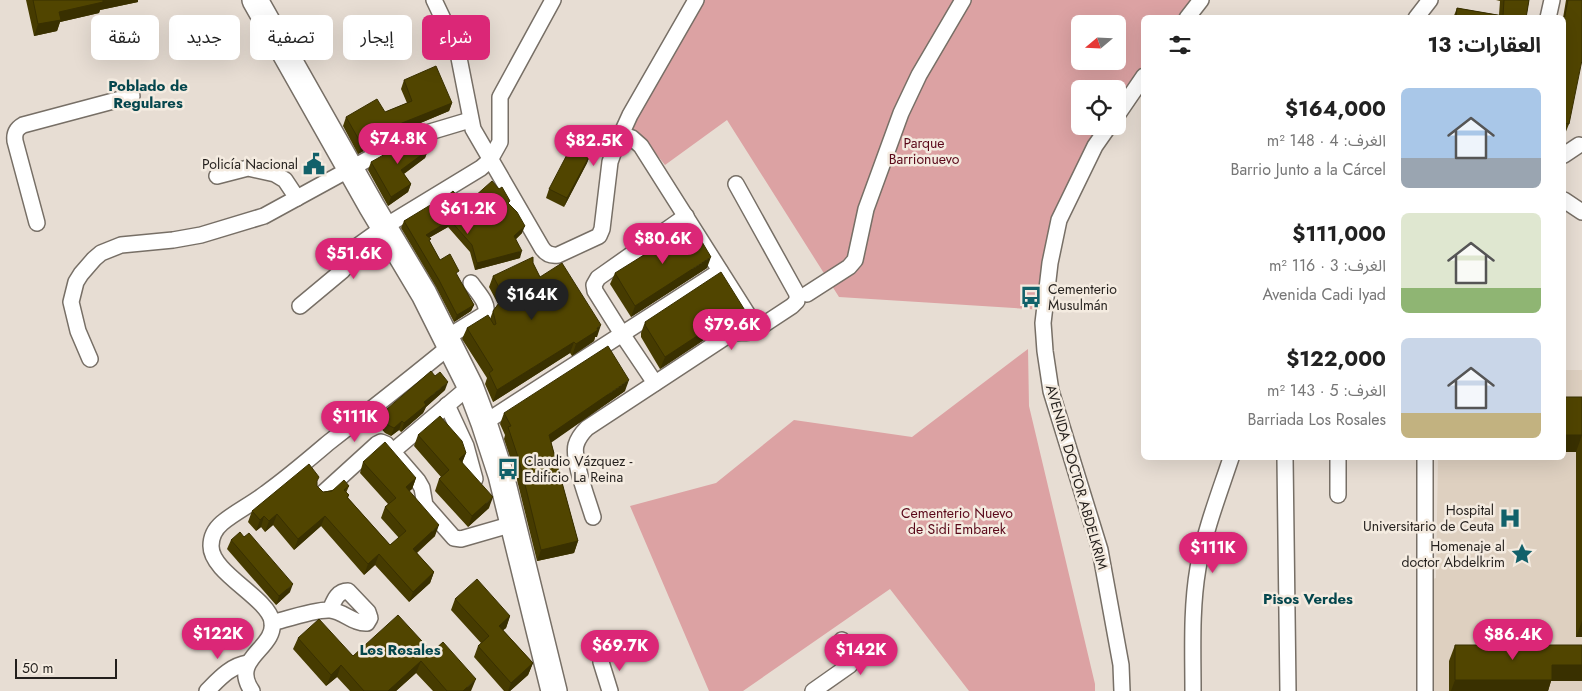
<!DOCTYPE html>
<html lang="ar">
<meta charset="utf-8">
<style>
:root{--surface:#fff;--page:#f6f6f6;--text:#222;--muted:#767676;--accent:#db2777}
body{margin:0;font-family:Jost,"Noto Sans Arabic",sans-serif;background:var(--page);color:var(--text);direction:rtl;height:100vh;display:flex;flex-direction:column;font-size:19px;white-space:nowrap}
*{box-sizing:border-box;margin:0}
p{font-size:16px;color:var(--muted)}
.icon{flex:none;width:28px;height:28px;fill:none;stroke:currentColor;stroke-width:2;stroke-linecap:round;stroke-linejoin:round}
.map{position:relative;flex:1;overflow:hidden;direction:ltr}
.side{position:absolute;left:1141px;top:15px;width:425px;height:445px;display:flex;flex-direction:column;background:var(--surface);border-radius:8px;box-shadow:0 5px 20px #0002;direction:rtl}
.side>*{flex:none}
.hud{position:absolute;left:15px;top:15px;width:475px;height:45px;direction:rtl;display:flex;gap:10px}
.needle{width:32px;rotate:251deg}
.controls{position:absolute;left:1071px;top:15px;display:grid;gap:10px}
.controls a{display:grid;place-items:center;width:55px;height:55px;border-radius:8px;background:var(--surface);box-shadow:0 5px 20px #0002;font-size:25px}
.scale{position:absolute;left:15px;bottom:12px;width:102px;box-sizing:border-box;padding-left:5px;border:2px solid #231f1c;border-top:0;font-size:14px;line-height:18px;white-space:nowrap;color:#231f1c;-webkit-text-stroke:4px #f4ebe0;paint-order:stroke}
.price{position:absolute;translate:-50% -42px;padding:0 11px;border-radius:18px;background:var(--accent);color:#fff;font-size:16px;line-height:32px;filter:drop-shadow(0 1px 2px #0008)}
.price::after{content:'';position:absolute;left:50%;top:30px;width:15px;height:11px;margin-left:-8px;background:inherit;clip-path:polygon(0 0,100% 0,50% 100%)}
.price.selected{background:#222;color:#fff}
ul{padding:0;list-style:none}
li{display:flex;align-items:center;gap:15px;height:125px;padding:0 25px}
li span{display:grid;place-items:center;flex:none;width:140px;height:100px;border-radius:8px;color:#555}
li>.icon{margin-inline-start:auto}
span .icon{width:60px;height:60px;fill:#fffc;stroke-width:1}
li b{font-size:21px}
h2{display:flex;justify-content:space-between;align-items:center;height:60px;padding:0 25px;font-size:21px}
.pill{padding:0 18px;border-radius:8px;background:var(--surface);box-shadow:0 5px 20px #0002;font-size:18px;line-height:45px}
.pill.selected{background:var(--accent);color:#fff}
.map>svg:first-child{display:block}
</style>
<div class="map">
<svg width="1582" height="691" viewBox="0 0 1582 691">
<rect width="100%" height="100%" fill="#e7ddd3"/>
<polygon fill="#ded0c0" points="1564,370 1582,370 1582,691 1433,691 1433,579 1436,578 1438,458 1564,458"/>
<g fill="#dca2a3" fill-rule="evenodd">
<path d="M698,0h503l-13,17 -44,1v57l-26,35v-21h-38v37h26l-27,42 -35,142 -205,-13 -112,-177 -62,45 -16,-20 -25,-9zM1080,24h38v37h-38z"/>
<polygon points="1028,349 1029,406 1095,684 1095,691 969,691 890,589 743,691 709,691 630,506 716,483 794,420 912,437"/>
</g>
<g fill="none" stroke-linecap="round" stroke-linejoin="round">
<g stroke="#776f66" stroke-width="18">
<g id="street">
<path d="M434,0l19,40 6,18 14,71 69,119c4,6 9,8 16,7l41,-19 3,-7 8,-67 5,-14 15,-33 66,-115"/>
<polyline points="1187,18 1201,0"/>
<polyline points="1416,18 1430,0"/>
<polyline points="1548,18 1552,0"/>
<polyline points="1118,114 1144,76"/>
<polyline points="1109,126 1095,146 1059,220 1050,263 1043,323 1045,351 1051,391 1100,550 1121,665 1122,691"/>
<polyline points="621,134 632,138 641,146 757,329"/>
<polyline points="1564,155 1579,145"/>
<polyline points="217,176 248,168 275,174 285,180 297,198"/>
<polyline points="1564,200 1582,212"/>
<path d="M37,223l-22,-82c-1,-8 1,-12 8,-16l109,-29"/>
<polyline points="807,294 849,267 855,260 866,209 901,113 919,75 963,0"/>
<polyline points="300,306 342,271 349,263 352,252 356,247 384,227 481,168 490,160 500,142 500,97 553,0"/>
<path d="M446,338l39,-24c5,-10 -8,-22 -14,-31"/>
<polyline points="90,359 78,331 71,302 76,282 81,274 94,259 101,253 121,245 173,240 201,235 264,216 403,140 470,120"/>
<polyline points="655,383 622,334 595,291 594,285 598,278 686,216"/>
<polyline points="447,405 466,446 475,479"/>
<polyline points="484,423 720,271"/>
<polyline points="392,452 470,386"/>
<polyline points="1285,458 1288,691"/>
<polyline points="1425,458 1425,691"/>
<polyline points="322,494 377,444 381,442 386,444 418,481 422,488 425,505 454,538 461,539 513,524"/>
<polyline points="1338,495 1338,458"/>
<path d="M593,517c-5,-17 -21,-58 -17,-72 2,-7 6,-12 11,-17l143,-94c8,-3 16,0 24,-3l38,-25 5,-5v-7l-61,-110"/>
<path d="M272,623c15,-4 44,-14 58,-13 13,1 24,14 37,13l3,-5 -2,-6 -20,-21c-11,0 -14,10 -18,19"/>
<polyline points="601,662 610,691"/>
<path d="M207,691c12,-12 23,-25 41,-28"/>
<path d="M252,691c-23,-33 25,-42 20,-70 -5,-24 -61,-48 -61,-75 0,-9 4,-17 11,-23 13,-11 30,-19 44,-30 21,-15 42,-33 62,-50 41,-32 82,-64 122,-97"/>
<polyline points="813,691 850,665 853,656 842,640"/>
<path d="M1193,691c0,-41 -2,-82 5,-123 7,-38 21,-74 33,-110"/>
</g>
</g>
<g stroke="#776f66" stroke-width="28">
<polyline id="primary" points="255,0 372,207 424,294 470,386 484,423 501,475 554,691"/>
</g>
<use href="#street" stroke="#fff" stroke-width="15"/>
<use href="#primary" stroke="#fff" stroke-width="25"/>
</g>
<g fill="#463b00">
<polygon points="26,0 138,0 138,2 100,10 99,13 60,22 57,31 34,36"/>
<polygon points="1496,0 1529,0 1526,18 1453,18 1457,8 1499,15 1500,1"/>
<polygon points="1566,0 1582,0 1569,124 1565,134 1564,134 1564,18 1563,18"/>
<polygon points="404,80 452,103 449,111 399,132 358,154 343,126 346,117 385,112 407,103 401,89"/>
<polygon points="428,150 425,158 404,174 411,184 408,192 388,206 368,170 371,162"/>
<polygon points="590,155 587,163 564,207 546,198 549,189"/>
<polygon points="509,204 522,233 516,239 520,258 475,270 470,252 448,227 429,238 430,242 440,260 457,276 474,305 471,311 454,322 436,287 401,228 404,221 434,207 465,205"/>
<polygon points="533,263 540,277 597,337 595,337 594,341 572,356 570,353 493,402 485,384 487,378 462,339 467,328 490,319 493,311 498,304 489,287 493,276"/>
<polygon points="707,268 631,317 610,284 615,273"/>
<polygon points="645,322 742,323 725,326 660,369 641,337 641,333"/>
<polygon points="445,390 426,407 423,413 401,432 399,430 391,436 385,433 377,424 380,415"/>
<polygon points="625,391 551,442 578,541 574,553 537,561 515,472 504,439 505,435 500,424 504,413"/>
<polygon points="1564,397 1582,397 1582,637 1576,637 1576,452 1564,452"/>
<polygon points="418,435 466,453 462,463 489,508 468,527 435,491 439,479 441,477 414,446"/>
<polygon points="363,462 416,478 412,489 409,491 435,536 417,553 434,572 430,583 409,602 375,565 364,575 321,526 294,550 273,525 265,532 261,527 256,531 248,522 252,511 317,483 317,486 323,492 349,486 346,493 349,495 348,498 390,545 399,538 381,518 385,507 388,504 360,473"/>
<polygon points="231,540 290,592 276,605 227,549"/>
<polygon points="455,599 510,616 506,628 503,630 533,663 528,675 510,691 504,691 474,657 478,646 481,643 451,610"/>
<polygon points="298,638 353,656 432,652 471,691 433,691 416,673 396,691 350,691 337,677 326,686 293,649"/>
<polygon points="1455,645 1551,681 1548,691 1449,691 1449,661"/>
</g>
<g fill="#393000">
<polygon points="102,0 138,0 138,2 100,10 99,13 60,22 57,31 34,36 38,24 59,12"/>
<polygon points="452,103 449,111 399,132 358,154 362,145 402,123"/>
<polygon points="428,150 425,158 398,178 401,170"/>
<polygon points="590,155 587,163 564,207 567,198"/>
<polygon points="411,184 408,192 388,206 391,197"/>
<polygon points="450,220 448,227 423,241 426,235"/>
<polygon points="525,226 522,233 512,243 514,236"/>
<polygon points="522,251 520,258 475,270 477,263"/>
<polygon points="711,257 707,268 631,317 635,306"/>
<polygon points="474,305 471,311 454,322 457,315"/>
<polygon points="746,312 742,323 725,326 660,369 665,357 729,315"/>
<polygon points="601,325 597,337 595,337 594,341 572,356 576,344"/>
<polygon points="574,342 570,353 493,402 497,390"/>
<polygon points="629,380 625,391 545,447 549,435"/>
<polygon points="448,382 445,390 426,407 423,413 401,432 404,423 424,402"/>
<polygon points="402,421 399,430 391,436 394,428"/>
<polygon points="1564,435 1582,435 1576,452 1564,452"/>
<polygon points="466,453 461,465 459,459"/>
<polygon points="416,478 412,489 402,498 406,487"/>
<polygon points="493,497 489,508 468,527 472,516"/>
<polygon points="277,514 273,525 265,532 269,521"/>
<polygon points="264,516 261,527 256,531 260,520"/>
<polygon points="325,516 321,526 294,550 298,539"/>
<polygon points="439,525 435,536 409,559 413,549"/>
<polygon points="578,541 574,553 537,561 541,550"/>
<polygon points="379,554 375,565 364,575 368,564"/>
<polygon points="434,572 430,583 409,602 413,592"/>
<polygon points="293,584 290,592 276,605 279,596"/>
<polygon points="510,616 506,628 495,637 499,626"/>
<polygon points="1582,621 1582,637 1576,637"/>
<polygon points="421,661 416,673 396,691 388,691"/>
<polygon points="533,663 528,675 510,691 508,691 511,683"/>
<polygon points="341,665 337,677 326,686 331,675"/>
<polygon points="1552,665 1582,665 1582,681 1551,681 1548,691 1451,691 1455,680"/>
<polygon points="476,679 471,691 463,691"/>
</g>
<g fill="#514500" stroke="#393000">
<polygon points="33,0 103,0 103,2 59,12 61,20 38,24"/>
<polygon points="1504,0 1529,0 1526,18 1456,18 1457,8 1503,16"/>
<polygon points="1568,0 1582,0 1582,60 1569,124 1564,123 1564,20"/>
<polygon points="436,66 452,103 402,123 362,145 346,117 377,99 385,112 412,101 404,80"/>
<polygon points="419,137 428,150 401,170 411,184 391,197 371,162 410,140"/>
<polygon points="572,145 590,155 567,198 549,189"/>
<polygon points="492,181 499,189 502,187 510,201 508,203 517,212 525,226 514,236 522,251 477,263 472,245 450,220 426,235 431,239 429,240 440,260 450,254 459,271 456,273 474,305 457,315 439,280 404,221 432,204 434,207 453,191 465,205"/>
<polygon points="692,225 711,257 635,306 615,273"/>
<polygon points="533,257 533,263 540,277 562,263 601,325 597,328 598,330 576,344 574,342 497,390 489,373 493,370 467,328 488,315 494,325 496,324 493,311 499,303 505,299 493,276"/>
<polygon points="721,272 746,312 729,315 665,357 645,325 646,324 645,322"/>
<polygon points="608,346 629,380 549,435 578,541 541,550 519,460 508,427 511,426 504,413"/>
<polygon points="431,371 435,376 440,372 448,382 424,402 426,405 404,423 402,421 394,428 388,425 380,415"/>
<rect x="1564" y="397" width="18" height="38"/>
<polygon points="440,416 462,441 466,453 459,459 493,497 472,516 439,479 449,470 418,435"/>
<polygon points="385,442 416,478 406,487 439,525 413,549 434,572 413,592 379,554 368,564 325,516 298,539 277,514 269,521 264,516 260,520 252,511 309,464 319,477 317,481 317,486 323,492 332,491 344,480 349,486 344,490 349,495 347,497 390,545 406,531 385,507 396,498 363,462"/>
<polygon points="240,532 244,537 249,533 293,584 279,596 231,540"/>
<polygon points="477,579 510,616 499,626 533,663 511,683 478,646 489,636 455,599"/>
<polygon points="398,615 432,652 443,642 476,679 463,691 447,691 421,661 388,691 364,691 341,665 331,675 298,638 319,619 353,656"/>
<polygon points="1455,645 1582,645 1582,665 1552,665 1552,680 1455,680"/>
</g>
<defs>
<g id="civic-bare" transform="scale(1.725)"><path d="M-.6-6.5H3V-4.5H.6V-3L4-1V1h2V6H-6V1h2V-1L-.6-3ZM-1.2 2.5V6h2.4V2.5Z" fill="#12616a" stroke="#f4ebe0" stroke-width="2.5" paint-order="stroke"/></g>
<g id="bus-bare" transform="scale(1.725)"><path d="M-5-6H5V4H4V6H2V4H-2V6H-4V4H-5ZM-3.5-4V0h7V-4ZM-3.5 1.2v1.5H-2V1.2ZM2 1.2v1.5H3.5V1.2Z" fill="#12616a" stroke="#f4ebe0" stroke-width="2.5" paint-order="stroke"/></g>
<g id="hospital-bare" transform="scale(1.725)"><path d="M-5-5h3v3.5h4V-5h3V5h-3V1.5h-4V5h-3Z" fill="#12616a" stroke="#f4ebe0" stroke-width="2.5" paint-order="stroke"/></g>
<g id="sight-bare" transform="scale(1.725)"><path d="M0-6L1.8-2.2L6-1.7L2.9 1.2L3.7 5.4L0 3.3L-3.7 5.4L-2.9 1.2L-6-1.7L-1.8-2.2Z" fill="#12616a" stroke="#f4ebe0" stroke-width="2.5" paint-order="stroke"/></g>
</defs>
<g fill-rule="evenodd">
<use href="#civic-bare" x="314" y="164"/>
<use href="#bus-bare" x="1031" y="297"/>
<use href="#bus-bare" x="508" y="469"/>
<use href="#hospital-bare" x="1510" y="518"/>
<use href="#sight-bare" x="1522" y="554"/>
</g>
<g text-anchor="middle" stroke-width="5" stroke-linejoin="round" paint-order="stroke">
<g font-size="14" fill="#590718" stroke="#f4ebe0">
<text x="924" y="148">Parque<tspan x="924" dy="16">Barrionuevo</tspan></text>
<text x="957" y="518">Cementerio Nuevo<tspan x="957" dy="16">de Sidi Embarek</tspan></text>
</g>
<g font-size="14" fill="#231f1c" stroke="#f4ebe0" text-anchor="end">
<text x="298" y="169">Policía Nacional</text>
<text x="1048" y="294" text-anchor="start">Cementerio<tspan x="1048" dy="16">Musulmán</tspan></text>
<text x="524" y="466" text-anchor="start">Claudio Vázquez -<tspan x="524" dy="16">Edificio La Reina</tspan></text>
<text x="1494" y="515">Hospital<tspan x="1494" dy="16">Universitario de Ceuta</tspan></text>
<text x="1505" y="551">Homenaje al<tspan x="1505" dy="16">doctor Abdelkrim</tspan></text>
</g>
<g font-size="14" fill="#231f1c" stroke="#f4ebe0">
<text transform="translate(1077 477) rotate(74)" y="5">AVENIDA DOCTOR ABDELKRIM</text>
</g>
<g font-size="15" font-weight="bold" fill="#04464d" stroke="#f4ebe0">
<text x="148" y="91">Poblado de<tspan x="148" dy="17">Regulares</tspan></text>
<text x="1308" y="604">Pisos Verdes</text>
<text x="400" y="655">Los Rosales</text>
</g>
</g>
</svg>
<div class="controls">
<a><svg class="needle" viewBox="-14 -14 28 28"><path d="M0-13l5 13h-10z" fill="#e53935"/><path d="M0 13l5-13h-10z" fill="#767676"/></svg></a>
<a><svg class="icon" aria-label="locate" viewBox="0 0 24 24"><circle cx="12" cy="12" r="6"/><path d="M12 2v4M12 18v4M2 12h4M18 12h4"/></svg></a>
</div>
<div class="scale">50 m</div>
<b class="price" style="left:398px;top:165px">$74.8K</b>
<b class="price" style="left:594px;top:167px">$82.5K</b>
<b class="price" style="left:468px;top:235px">$61.2K</b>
<b class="price" style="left:663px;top:265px">$80.6K</b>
<b class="price" style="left:354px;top:280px">$51.6K</b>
<b class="price selected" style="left:532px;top:321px">$164K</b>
<b class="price" style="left:732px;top:351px">$79.6K</b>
<b class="price" style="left:355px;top:443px">$111K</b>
<b class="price" style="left:1213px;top:574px">$111K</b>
<b class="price" style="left:218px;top:660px">$122K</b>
<b class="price" style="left:1513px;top:661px">$86.4K</b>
<b class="price" style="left:620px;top:672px">$69.7K</b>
<b class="price" style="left:861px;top:676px">$142K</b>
<div class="hud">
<a class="pill selected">شراء</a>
<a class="pill">إيجار</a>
<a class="pill">تصفية</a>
<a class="pill">جديد</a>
<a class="pill">شقة</a>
</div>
<section class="side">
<h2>العقارات: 13<svg class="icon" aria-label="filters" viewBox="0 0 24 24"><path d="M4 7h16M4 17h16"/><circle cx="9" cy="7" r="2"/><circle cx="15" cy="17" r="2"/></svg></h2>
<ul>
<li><span style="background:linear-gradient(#a9c7e8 70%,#9aa5b1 0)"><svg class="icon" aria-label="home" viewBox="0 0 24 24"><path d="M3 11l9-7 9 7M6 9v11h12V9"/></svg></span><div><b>$164,000</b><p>الغرف: 4 · 148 m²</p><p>Barrio Junto a la Cárcel</p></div></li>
<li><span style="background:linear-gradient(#dfe7d0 75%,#8fb573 0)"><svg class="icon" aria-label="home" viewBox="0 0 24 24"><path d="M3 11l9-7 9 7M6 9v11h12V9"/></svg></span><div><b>$111,000</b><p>الغرف: 3 · 116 m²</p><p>Avenida Cadi Iyad</p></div></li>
<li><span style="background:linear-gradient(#c9d6e8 75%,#c2b280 0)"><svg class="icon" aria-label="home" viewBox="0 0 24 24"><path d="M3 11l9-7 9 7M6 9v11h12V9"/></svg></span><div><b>$122,000</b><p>الغرف: 5 · 143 m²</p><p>Barriada Los Rosales</p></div></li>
</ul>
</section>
</div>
